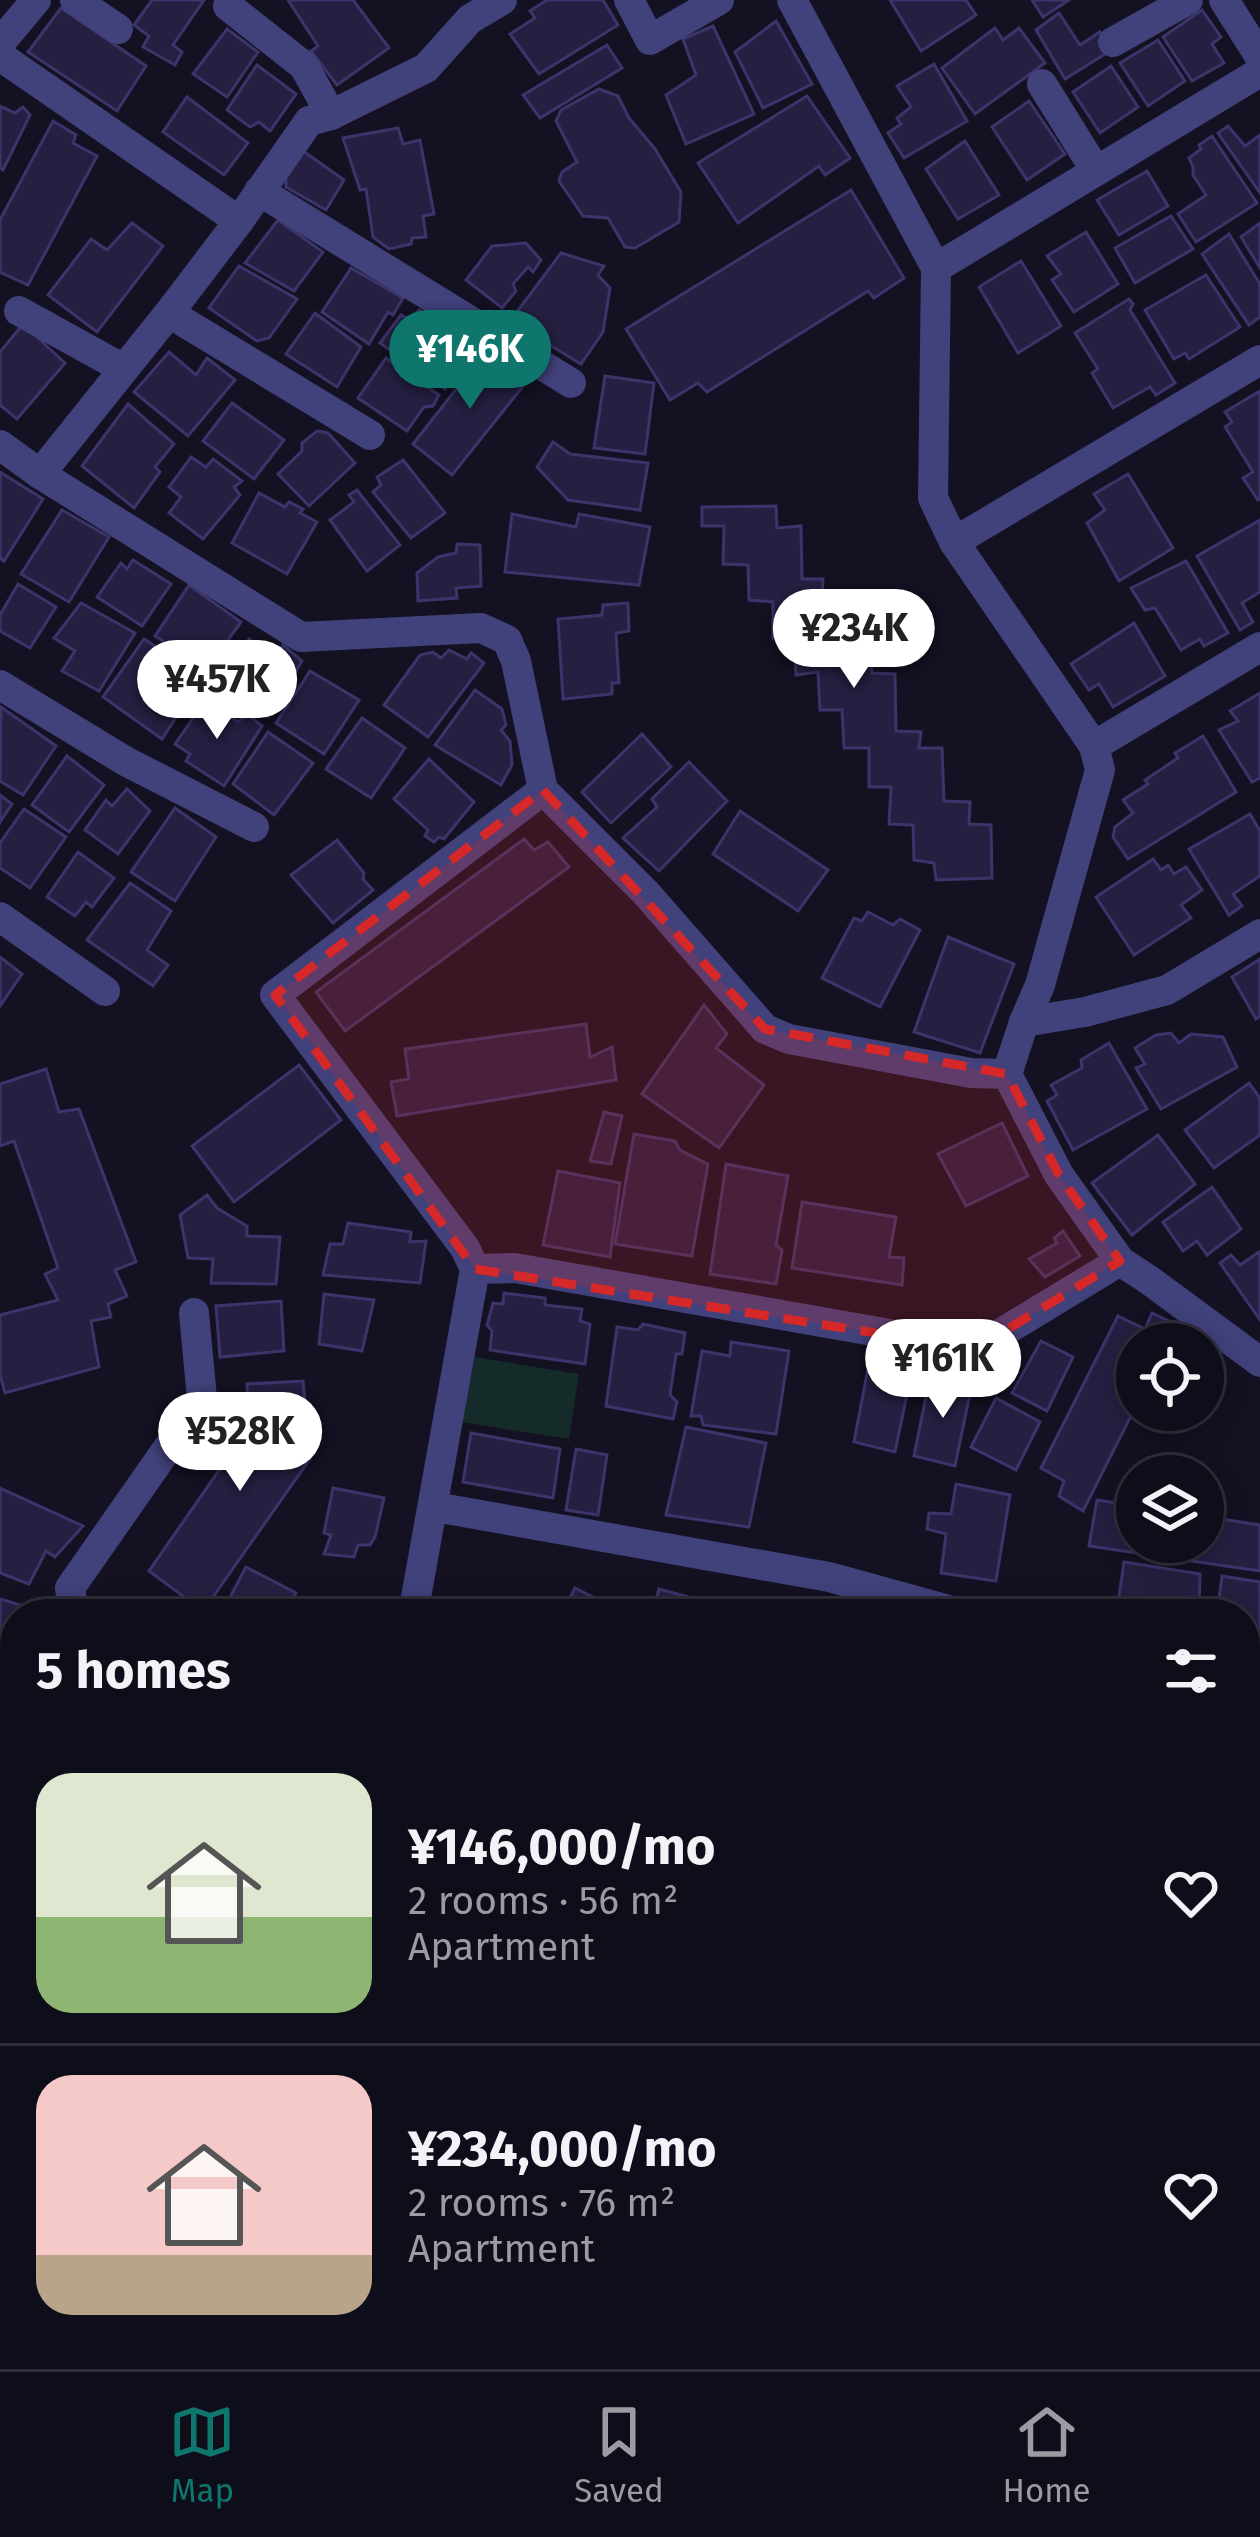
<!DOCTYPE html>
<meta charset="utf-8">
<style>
:root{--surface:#0e0d1a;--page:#1c1b27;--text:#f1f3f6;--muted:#9b9ca2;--line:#2e2d39;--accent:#0f766e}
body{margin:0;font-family:"Fira Sans",sans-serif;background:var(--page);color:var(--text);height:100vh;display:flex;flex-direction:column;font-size:45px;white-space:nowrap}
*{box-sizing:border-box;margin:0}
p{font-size:39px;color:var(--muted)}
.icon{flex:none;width:66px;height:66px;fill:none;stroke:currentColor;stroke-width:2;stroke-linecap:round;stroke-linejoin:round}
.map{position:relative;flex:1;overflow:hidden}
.side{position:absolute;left:0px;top:1599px;width:1260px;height:771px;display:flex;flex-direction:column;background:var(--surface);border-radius:48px 48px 0 0;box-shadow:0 6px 30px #0003,0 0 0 3px var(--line)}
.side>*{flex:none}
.tools{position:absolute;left:1116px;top:1323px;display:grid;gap:24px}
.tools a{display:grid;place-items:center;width:108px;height:108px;border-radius:50%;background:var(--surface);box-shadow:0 6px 30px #0003,0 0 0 3px var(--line);font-size:60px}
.price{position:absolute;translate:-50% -102px;padding:0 27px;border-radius:42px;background:#fff;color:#222;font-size:39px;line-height:78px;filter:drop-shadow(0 3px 6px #0008)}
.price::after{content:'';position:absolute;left:50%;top:72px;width:36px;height:27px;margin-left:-18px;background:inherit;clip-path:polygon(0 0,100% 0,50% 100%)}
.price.active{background:var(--accent);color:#fff}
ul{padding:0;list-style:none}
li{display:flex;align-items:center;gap:36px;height:300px;padding:0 36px}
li+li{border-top:3px solid var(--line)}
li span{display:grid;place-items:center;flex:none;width:336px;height:240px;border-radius:36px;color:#555}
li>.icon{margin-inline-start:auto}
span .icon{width:144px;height:144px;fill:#fffc;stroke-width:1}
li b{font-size:51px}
h2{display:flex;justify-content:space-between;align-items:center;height:144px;padding:0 36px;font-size:51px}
.dock{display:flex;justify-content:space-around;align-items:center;height:168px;border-top:3px solid var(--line);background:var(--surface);font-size:33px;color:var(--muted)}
.dock a{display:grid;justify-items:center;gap:6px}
.dock .active{color:var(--accent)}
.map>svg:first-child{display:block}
</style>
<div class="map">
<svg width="1260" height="2369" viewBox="0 0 1260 2369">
<rect width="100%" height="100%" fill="#131122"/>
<polygon fill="#142b2a" points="475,1357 579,1374 569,1439 461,1422"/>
<g fill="#251f41" stroke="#3c346a" stroke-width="3">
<polygon points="152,0 204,0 173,45 182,52 175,65 143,47 149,36 134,25"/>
<polygon points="288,0 353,0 389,48 337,85 311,51 318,46"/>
<polygon points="547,0 603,0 618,25 539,74 510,34 535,18 530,11"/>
<polygon points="890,0 966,0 976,15 921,51"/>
<polygon points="1032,0 1069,0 1043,17"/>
<polygon points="61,8 146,66 117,111 28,52"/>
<polygon points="1202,10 1221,37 1212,44 1224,63 1192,81 1163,37"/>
<polygon points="1059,13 1080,45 1100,32 1110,51 1065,79 1036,30"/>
<polygon points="776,21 812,84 763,108 735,52"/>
<polygon points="713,26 754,114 686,144 666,95 696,75 683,39"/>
<polygon points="995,28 1003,40 1019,28 1045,63 975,114 942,68"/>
<polygon points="227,29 258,52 227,97 193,74"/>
<polygon points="1158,40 1185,81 1148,106 1120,63"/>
<polygon points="607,45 622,68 540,118 523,95"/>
<polygon points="934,64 967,121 904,158 888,133 901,124 897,118 911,107 897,86"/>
<polygon points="257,65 296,94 270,131 259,122 250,127 227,110"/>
<polygon points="1111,66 1138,107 1100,133 1073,92"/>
<polygon points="599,89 618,96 629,118 655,149 681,192 679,222 635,248 625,247 608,218 583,216 559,181 562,172 577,162 556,121 561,110"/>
<polygon points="807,96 850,158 825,175 819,166 738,223 698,163"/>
<polygon points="187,97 248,143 224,175 163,132"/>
<polygon points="1029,101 1065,154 1027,180 992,127"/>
<polygon points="0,106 15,113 23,107 30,115 3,170 0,168"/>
<polygon points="53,121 76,135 73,143 97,156 28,285 0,272 0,220"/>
<polygon points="1228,126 1245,146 1260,135 1260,193 1218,133"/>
<polygon points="398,128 403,144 420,140 434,214 423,216 426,237 412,238 411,244 389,249 373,237 366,189 360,190 343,138"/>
<polygon points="1212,136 1257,203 1196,242 1178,214 1206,195 1193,175 1193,167 1189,158 1201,149 1199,145"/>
<polygon points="965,141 999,195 958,219 926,169"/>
<polygon points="303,151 344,180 326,210 286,187 286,178"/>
<polygon points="1147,171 1168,206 1119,235 1097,200"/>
<polygon points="851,190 904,278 874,298 868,291 707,392 698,383 670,400 626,329"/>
<polygon points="1171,216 1193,249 1135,283 1115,248"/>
<polygon points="278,220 323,252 294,291 245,263"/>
<polygon points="132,223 163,246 97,332 48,295 91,239 107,250"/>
<polygon points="1260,223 1260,268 1241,237"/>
<polygon points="1086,232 1118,284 1074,312 1052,280 1061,274 1047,256"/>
<polygon points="1229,234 1260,284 1260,317 1249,325 1202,254"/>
<polygon points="526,243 541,260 533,272 528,267 513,284 516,291 502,308 466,280 492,246"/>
<polygon points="561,253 604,266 598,275 610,288 603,332 581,364 510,321"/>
<polygon points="1021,261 1061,326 1018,353 979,287"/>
<polygon points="239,266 297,299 269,338 257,341 209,308"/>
<polygon points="351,268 403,298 393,315 388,312 369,344 322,312"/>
<polygon points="1206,275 1240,327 1189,359 1185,353 1174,359 1145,310"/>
<polygon points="1129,299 1133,304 1130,310 1175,383 1156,395 1150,387 1113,408 1092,373 1098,369 1075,333"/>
<polygon points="419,310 472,354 445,389 380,343 401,315 410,320"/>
<polygon points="315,313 361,347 337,387 286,354"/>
<polygon points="23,324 65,363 17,419 0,405 0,352"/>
<polygon points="486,351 528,380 452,475 413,444"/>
<polygon points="169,352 196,375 207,358 235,380 188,436 134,392"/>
<polygon points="386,358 439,395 433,406 424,407 407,431 358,398"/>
<polygon points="605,376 654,383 645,454 594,448"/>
<polygon points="1260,391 1260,499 1258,500 1243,478 1253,472 1225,427 1232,422 1225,412"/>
<polygon points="232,403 284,440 254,479 203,441"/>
<polygon points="128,404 174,444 155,467 160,472 134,508 82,466"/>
<polygon points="317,431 328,433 355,463 309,506 278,474 302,451 302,443"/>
<polygon points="553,442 570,454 648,463 640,510 568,500 537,467"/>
<polygon points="191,457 206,467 213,459 242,481 234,487 240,495 203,539 169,513 181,497 169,487"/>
<polygon points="403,460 445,513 411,538 373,492 381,485 377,477"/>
<polygon points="0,472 43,499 4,561 0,558"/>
<polygon points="1128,474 1173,548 1119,581 1087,523 1105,510 1094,494"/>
<polygon points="357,490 400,545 367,571 330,520 354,502 349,495"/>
<polygon points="259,493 285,507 289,502 303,509 300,513 317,522 287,574 232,543"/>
<polygon points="776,506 777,528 801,526 802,579 823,579 822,599 849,601 848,654 871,653 872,673 895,674 896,731 921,732 919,748 942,748 944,801 970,802 969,824 991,825 992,878 936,880 934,863 914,860 913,825 889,824 891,787 869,787 869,748 844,748 842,710 820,710 818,672 796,675 794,640 773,639 773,602 749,600 748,565 723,564 724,526 702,526 702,507"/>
<polygon points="62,510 109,537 69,602 21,574"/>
<polygon points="512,514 576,527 579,514 650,527 639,585 505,572"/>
<polygon points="1260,520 1260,592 1242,603 1253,622 1240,630 1197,556"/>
<polygon points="457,544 480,545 481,586 456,588 457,598 418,601 417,573 438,557 456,553"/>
<polygon points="133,560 171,584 142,626 97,597 121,563 127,569"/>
<polygon points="1186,561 1228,633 1204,646 1200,639 1181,650 1155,608 1145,610 1131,588"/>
<polygon points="18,584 56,607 30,648 0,631 0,615"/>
<polygon points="189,585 241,622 207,669 155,636"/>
<polygon points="81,603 135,633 99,691 62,671 75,651 54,638"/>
<polygon points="628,603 629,631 616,633 619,683 612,683 612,694 563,699 558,619 602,615 603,605"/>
<polygon points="1134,623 1165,676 1113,707 1099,684 1089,690 1071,664"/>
<polygon points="144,639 206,679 191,694 162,739 103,697"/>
<polygon points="249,639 257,645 254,650 275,662 283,645 302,661 268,717 214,685 237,644 245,646"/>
<polygon points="449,650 467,659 471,653 484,663 428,737 384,705 420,655 433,652 441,658"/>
<polygon points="310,671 359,700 324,754 276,723"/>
<polygon points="475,690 502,709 506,725 501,730 510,741 512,765 501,785 435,745"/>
<polygon points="1260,693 1260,778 1252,782 1219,730 1238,721 1230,711"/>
<polygon points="205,701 238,722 247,714 262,726 224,786 186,761 190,754 175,744"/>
<polygon points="1,707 56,746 23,795 0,781"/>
<polygon points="362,718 405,748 371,798 326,769"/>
<polygon points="268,732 313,763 274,815 233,784"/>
<polygon points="642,734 671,767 611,823 582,792"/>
<polygon points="1203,736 1236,792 1128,859 1113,837 1115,827 1133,813 1123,800 1148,784 1145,780 1178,758 1175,753"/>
<polygon points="67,756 104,785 69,832 32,805"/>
<polygon points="429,759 474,802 444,839 439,837 434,842 425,836 428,830 394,799"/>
<polygon points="689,762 727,801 659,871 623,838 657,807 652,799"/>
<polygon points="127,789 150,811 118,854 85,830 106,800 112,806"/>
<polygon points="0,795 12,804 0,822"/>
<polygon points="175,808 216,837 175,901 131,872"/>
<polygon points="24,809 66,837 30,888 0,868 0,843"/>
<polygon points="740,811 828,870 798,911 713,854"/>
<polygon points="1250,814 1260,831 1260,876 1233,894 1242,906 1229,915 1189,849"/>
<polygon points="524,839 534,850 548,842 569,867 345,1031 316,992"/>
<polygon points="337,840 364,873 363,879 373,890 333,923 291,875"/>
<polygon points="78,852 114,878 92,907 86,902 75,916 47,897"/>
<polygon points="1153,859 1161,870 1168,865 1174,874 1186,867 1202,890 1181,905 1191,918 1134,955 1096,897"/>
<polygon points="130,883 171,911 147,950 168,965 153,986 87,940"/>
<polygon points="868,912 893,925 900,919 920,930 880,1007 822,978 854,918 862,921"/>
<polygon points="948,937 1014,964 980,1053 914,1032"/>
<polygon points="0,957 22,974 0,1006"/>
<polygon points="1260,959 1260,1016 1256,1019 1232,977"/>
<polygon points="704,1005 727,1034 716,1048 764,1085 719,1148 642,1094"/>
<polygon points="586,1024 590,1057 612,1047 616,1080 397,1116 391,1082 409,1079 405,1049"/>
<polygon points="1171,1033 1179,1043 1191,1034 1223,1037 1237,1067 1161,1109 1136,1068 1145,1064 1135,1048 1156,1035"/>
<polygon points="1109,1043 1147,1109 1073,1150 1047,1101 1057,1095 1051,1085 1082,1068 1081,1060"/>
<polygon points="299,1065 341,1120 234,1202 192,1146"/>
<polygon points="46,1069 59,1112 79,1109 136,1262 115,1270 127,1296 108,1304 111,1317 91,1321 99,1367 5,1393 0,1375 0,1315 58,1300 45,1274 58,1268 14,1141 0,1146 0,1084"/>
<polygon points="1249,1083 1260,1098 1260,1135 1214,1168 1185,1130"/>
<polygon points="604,1112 622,1116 611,1164 590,1161"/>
<polygon points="1002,1123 1028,1176 966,1206 938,1154"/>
<polygon points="634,1134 675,1141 680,1150 708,1164 692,1256 615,1244"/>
<polygon points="1158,1135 1195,1184 1132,1235 1092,1183"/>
<polygon points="726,1164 788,1176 776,1245 782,1250 776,1284 710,1274"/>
<polygon points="558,1171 620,1183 610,1257 543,1245"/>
<polygon points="1212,1187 1241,1229 1207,1255 1197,1241 1183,1251 1163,1222"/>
<polygon points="207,1195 217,1208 247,1226 247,1236 280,1237 276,1284 211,1283 213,1259 188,1258 180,1215"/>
<polygon points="802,1202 896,1217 889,1257 904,1258 902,1285 792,1268"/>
<polygon points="348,1223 411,1232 410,1242 426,1241 420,1283 323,1275 330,1244 343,1244"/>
<polygon points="1063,1231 1080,1256 1045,1277 1029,1259 1057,1243 1054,1238"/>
<polygon points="1259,1252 1260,1254 1260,1320 1220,1263 1231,1255 1240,1265"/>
<polygon points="504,1293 545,1298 545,1305 582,1309 580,1321 590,1324 585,1364 490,1350 492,1331 487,1325 493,1303 503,1304"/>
<polygon points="324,1294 374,1300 362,1351 319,1344"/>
<polygon points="281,1301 284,1351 220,1357 216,1306"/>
<polygon points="1152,1313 1177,1325 1167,1344 1137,1344 1137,1404 1083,1511 1059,1496 1064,1481 1041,1468 1118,1316 1145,1329"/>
<polygon points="643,1324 685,1333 682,1354 676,1354 670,1395 677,1402 673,1419 606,1406 617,1327 638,1330"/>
<polygon points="1041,1341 1073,1357 1047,1411 1012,1393"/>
<polygon points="731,1342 789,1351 776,1434 703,1425 701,1416 691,1416 702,1351 730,1356"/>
<polygon points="869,1363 912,1370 895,1452 854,1442"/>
<polygon points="930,1377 972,1384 955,1466 914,1456"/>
<polygon points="303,1381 310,1459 208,1604 195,1605 149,1571 249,1427 247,1384"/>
<polygon points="996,1398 1040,1422 1016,1470 971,1447"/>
<polygon points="686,1427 766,1443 749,1527 666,1515"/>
<polygon points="471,1433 560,1449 553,1498 463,1482"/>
<polygon points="576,1449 607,1455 598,1515 566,1510"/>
<polygon points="956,1484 1010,1495 996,1581 941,1573 946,1534 927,1529 929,1513 951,1514"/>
<polygon points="0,1488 83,1526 55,1557 46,1551 29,1584 0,1573"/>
<polygon points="333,1488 384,1498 375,1537 370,1545 358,1545 354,1557 324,1554 331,1535 324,1533"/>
<polygon points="1097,1500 1137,1506 1137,1542 1203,1542 1203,1516 1260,1525 1260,1571 1089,1546"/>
<polygon points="1124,1562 1200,1574 1199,1614 1183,1614 1118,1603"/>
<polygon points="246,1567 296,1593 286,1614 221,1614"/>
<polygon points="1222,1576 1260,1582 1260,1655 1248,1663 1245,1662 1245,1614 1217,1614"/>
<polygon points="575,1588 609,1605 605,1614 562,1614"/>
<polygon points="659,1589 729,1608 727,1614 652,1614"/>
<polygon points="0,1599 30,1608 28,1614 15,1614 15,1646 0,1642"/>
<polygon points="752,1607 803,1614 751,1614"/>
<polygon points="9,1722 15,1722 15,1763 0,1763 0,1735 8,1736"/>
<polygon points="1245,1726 1260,1731 1260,1790 1245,1786"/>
<polygon points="0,1775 15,1777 15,1825 0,1825"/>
<rect x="0" y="1836" width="15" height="58"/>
<polygon points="1259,1848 1260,1957 1258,1958 1245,1929 1245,1919 1255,1911 1245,1892 1245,1870 1259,1861 1252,1851"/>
<polygon points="0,1907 15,1908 15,1965 0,1965"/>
<polygon points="1245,1949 1258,1987 1245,1992"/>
<polygon points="15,1980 15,2028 0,2028 0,1981"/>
<polygon points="1260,2038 1260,2101 1251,2098 1245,2091 1245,2083"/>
<polygon points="0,2068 15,2069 15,2122 0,2122"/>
<polygon points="15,2131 15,2173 0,2174 0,2132"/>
<polygon points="0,2188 15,2188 15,2221 0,2222"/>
<polygon points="1258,2228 1260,2228 1260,2273 1245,2269"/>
<polygon points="0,2234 15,2234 15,2272 0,2273"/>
<polygon points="1245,2280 1260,2285 1260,2332 1245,2328"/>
<polygon points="0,2321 15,2322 15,2355 29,2355 30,2369 0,2369"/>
<polygon points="1245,2339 1260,2343 1260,2369 1219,2369 1223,2355 1245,2355"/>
<polygon points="44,2355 110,2355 112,2369 44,2369"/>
<polygon points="151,2355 217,2355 217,2359 227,2360 227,2369 153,2369"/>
<polygon points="697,2355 708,2355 716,2369 690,2369"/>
<polygon points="899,2355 972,2355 960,2369 887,2369"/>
</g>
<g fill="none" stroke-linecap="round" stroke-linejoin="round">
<g stroke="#41417b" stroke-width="30">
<polyline points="75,0 118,29"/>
<polyline points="629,0 650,40 719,0"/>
<polyline points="792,0 936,268 933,498 954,542 1094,746 1100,770 1040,985 1024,1022 1007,1074 1059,1175 1120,1261 1149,1280 1260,1362"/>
<polyline points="1224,0 1260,57"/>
<polyline points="228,6 304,66 331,115"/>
<polyline points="1113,42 1188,0"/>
<polyline points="0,43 36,0"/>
<polyline points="0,56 239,221"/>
<polyline points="1042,84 1096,171"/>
<polyline points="259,191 571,383"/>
<polyline points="936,268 1260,72"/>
<polyline points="19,311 122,368"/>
<polyline points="169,313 370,435"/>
<polyline points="0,445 40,474 301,637 481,628 507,640 516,661 543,790 645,892 765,1029 789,1039 971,1073 1007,1074"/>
<polyline points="40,474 169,313 239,221 309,121 331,115 426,68 470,19 502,0"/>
<polyline points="954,542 1260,360"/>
<polyline points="0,685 127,762 254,827"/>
<polyline points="1094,746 1260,647"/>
<polyline points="0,917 105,991"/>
<polyline points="1024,1022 1085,1012 1167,990 1260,934"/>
<polyline points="475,1269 515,1268 975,1349 1120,1261"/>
<polyline points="435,1507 829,1577 963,1614"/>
<polyline points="74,1614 70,1588 202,1399 194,1313"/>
<polyline points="413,1614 475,1269 465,1248 275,995 543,790"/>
<polyline points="0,1678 15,1675"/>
<polyline points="1245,1685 1260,1687"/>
<polyline points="0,2048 15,2047"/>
<polyline points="1245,2128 1260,2132"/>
<polyline points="0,2294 15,2294"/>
<polyline points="484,2355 517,2369"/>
<polyline points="1180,2369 1184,2355"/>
</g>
</g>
<path fill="#d62828" fill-opacity="0.2" stroke="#d62828" stroke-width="9" stroke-dasharray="24 15" stroke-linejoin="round" d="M543,790l222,239 242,45 52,101 61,86 -145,88 -500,-80 -200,-274z"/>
</svg>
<div class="tools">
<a><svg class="icon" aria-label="locate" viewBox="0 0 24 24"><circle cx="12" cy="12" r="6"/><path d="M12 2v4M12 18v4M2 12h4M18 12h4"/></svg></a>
<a><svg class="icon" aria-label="layers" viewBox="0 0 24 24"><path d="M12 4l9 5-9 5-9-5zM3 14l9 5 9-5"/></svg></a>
</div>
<b class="price active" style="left:470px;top:412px">¥146K</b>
<b class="price" style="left:854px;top:691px">¥234K</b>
<b class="price" style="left:217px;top:742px">¥457K</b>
<b class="price" style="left:943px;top:1421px">¥161K</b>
<b class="price" style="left:240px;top:1494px">¥528K</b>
<section class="side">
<h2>5 homes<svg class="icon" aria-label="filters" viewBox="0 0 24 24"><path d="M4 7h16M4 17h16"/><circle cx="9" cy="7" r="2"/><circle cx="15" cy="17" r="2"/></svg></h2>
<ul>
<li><span style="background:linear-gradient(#dfe7d0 60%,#8fb573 0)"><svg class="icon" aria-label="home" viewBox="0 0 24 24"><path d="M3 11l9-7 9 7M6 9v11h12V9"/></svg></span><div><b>¥146,000/mo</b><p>2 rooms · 56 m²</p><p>Apartment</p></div><svg class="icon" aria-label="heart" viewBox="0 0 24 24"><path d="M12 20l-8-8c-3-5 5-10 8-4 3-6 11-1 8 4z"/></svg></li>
<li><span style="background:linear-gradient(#f6c9c9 75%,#b9a48a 0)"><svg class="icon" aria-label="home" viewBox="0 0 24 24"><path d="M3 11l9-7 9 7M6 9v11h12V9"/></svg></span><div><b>¥234,000/mo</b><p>2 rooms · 76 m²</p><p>Apartment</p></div><svg class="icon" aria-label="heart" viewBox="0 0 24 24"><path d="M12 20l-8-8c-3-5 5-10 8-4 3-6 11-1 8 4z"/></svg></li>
</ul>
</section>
</div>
<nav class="dock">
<a class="active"><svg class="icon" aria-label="map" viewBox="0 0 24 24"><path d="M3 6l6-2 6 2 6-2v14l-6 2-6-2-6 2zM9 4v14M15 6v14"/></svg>Map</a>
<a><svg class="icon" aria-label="saved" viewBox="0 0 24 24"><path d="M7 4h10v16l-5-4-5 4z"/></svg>Saved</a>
<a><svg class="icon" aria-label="home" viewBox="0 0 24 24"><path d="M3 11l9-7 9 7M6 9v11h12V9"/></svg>Home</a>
</nav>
